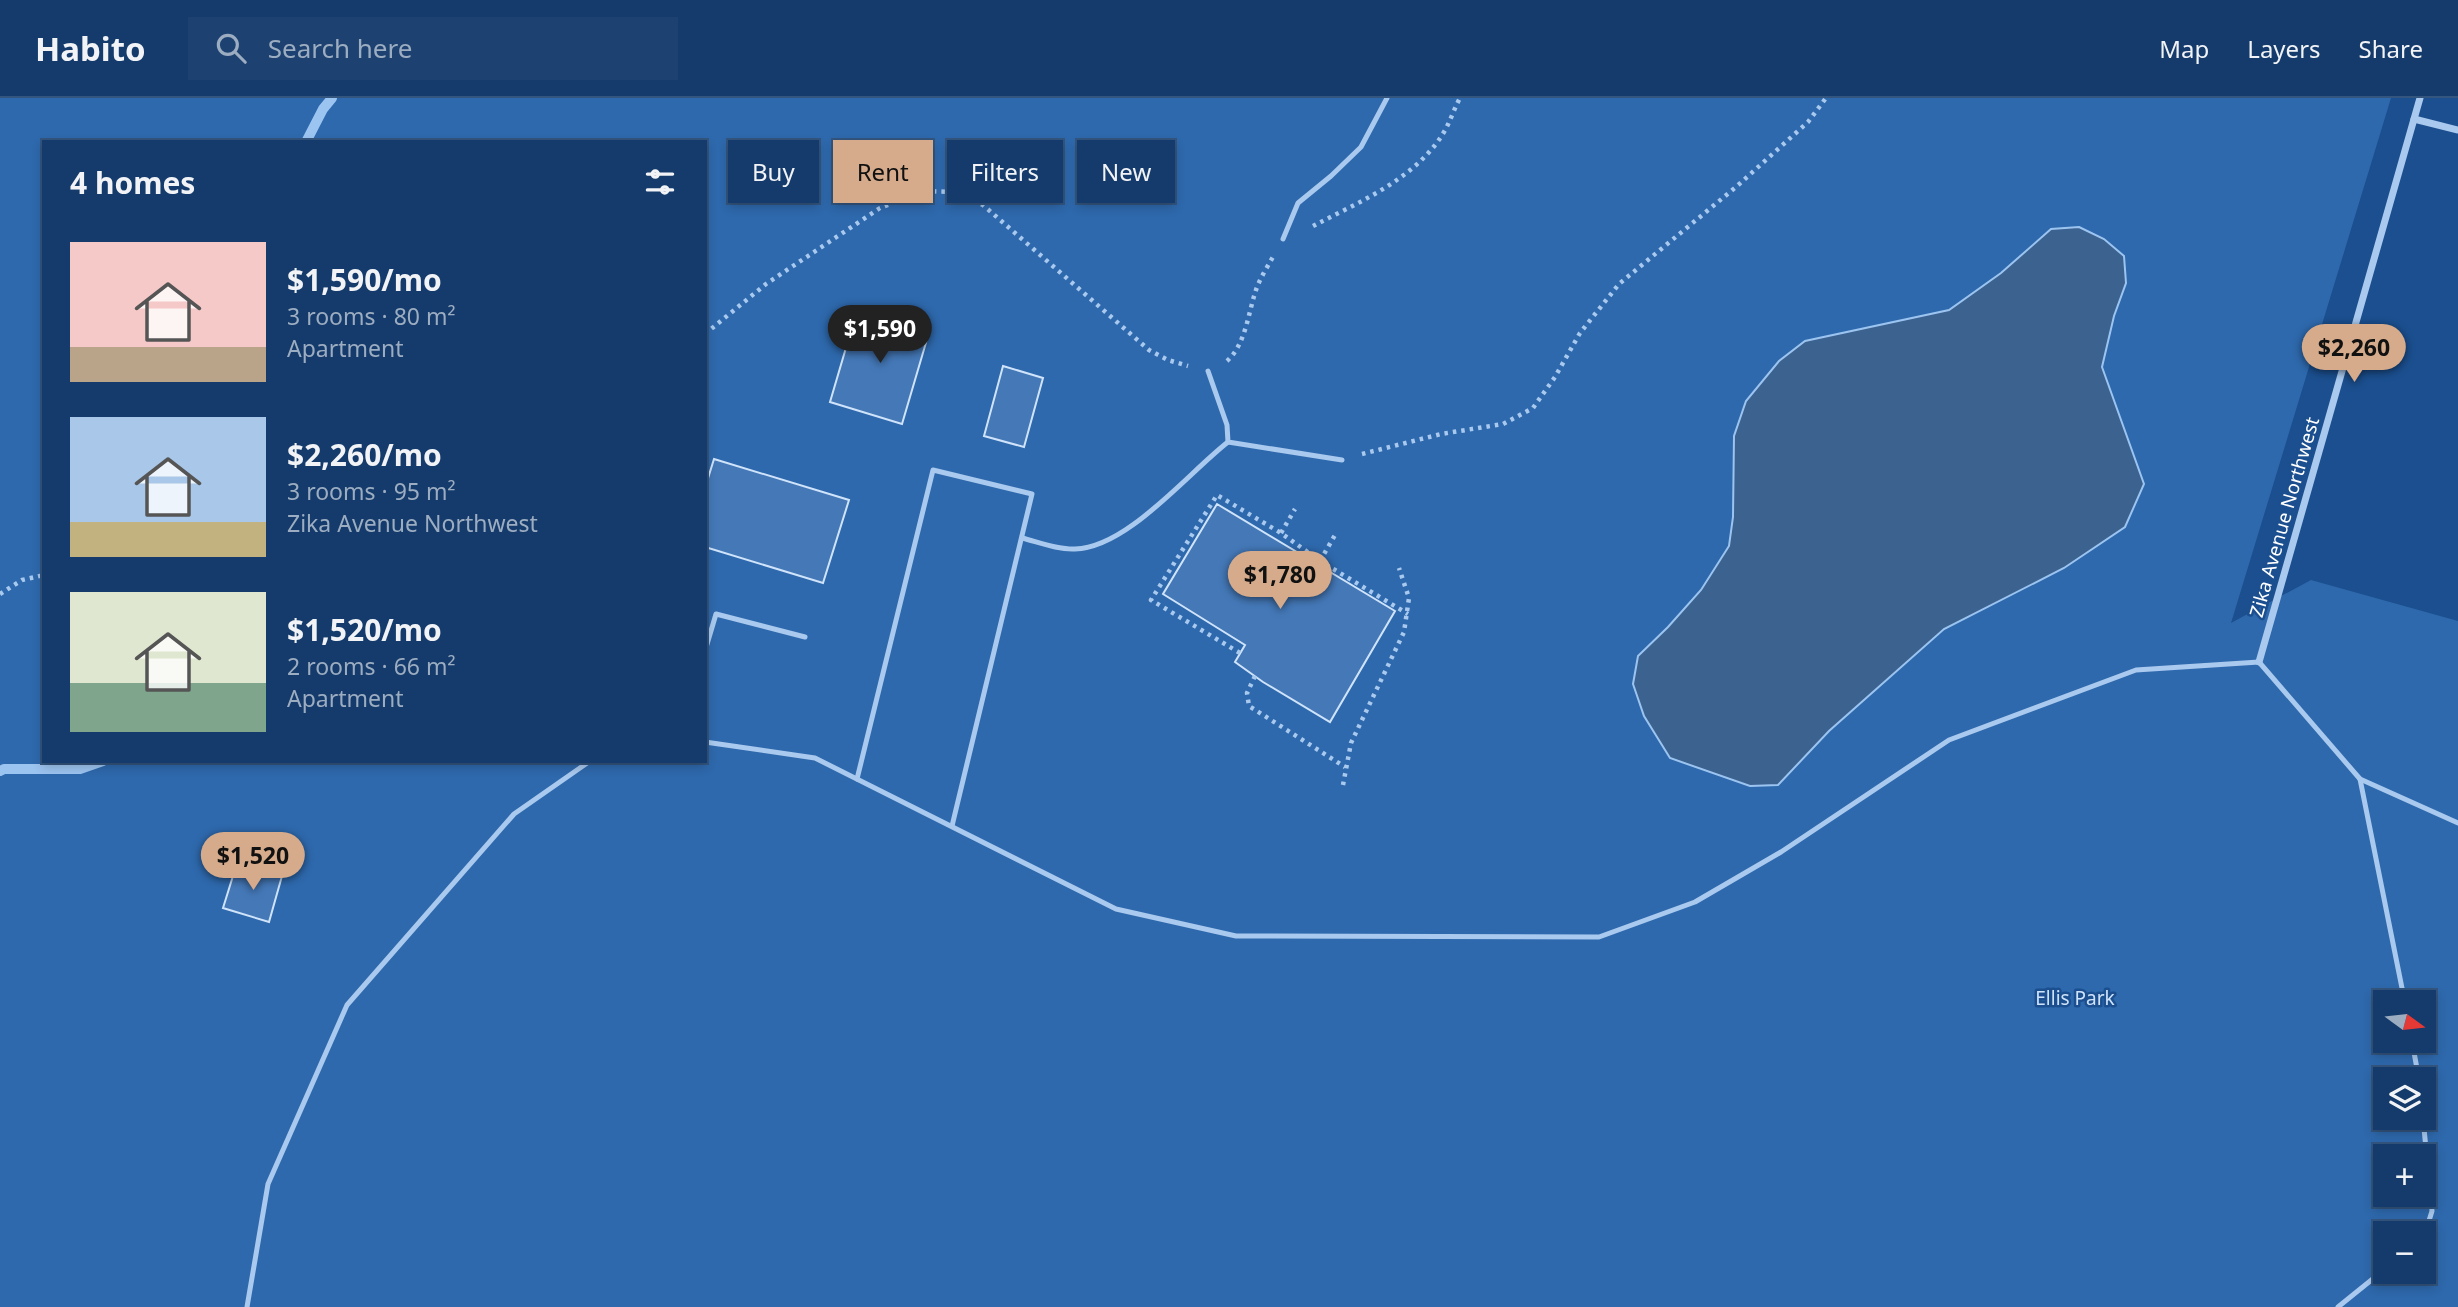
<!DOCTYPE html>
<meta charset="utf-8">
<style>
:root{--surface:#143b6b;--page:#1d4271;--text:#f1f3f6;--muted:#9dadc1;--line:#33557e;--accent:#d6ab8b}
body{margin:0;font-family:"Noto Sans",sans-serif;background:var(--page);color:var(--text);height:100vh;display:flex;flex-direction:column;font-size:26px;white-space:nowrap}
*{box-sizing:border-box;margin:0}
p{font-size:23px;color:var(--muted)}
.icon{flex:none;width:38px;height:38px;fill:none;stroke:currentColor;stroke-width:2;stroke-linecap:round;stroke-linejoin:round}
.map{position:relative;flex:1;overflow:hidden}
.details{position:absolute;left:42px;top:42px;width:665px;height:623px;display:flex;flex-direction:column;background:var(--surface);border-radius:0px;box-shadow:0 4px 10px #0003,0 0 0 2px var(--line)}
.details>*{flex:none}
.top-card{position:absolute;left:728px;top:42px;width:665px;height:63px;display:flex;gap:14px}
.needle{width:46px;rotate:105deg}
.buttons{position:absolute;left:2373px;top:892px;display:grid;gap:14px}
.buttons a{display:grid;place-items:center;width:63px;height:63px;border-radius:0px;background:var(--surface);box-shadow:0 4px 10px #0003,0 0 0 2px var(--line);font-size:35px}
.price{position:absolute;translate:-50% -60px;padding:0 16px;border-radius:24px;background:var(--accent);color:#111;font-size:23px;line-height:46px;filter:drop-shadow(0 2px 4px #0008)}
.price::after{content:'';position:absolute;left:50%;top:42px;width:21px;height:16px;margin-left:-10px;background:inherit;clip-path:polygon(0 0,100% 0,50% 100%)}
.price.current{background:#222;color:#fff}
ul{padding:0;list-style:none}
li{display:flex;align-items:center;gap:21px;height:175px;padding:0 28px}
li span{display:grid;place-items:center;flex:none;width:196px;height:140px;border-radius:0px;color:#555}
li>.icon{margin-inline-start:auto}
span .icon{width:84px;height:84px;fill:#fffc;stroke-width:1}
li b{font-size:30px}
h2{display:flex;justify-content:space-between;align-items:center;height:84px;padding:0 28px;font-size:30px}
.pill{padding:0 24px;border-radius:0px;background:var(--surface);box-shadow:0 4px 10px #0003,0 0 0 2px var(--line);font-size:24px;line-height:63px}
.pill.current{background:var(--accent);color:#111}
header{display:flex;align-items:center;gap:42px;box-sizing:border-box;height:98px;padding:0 35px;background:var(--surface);border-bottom:2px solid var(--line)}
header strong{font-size:33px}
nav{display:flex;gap:38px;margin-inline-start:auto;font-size:24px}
.search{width:490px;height:63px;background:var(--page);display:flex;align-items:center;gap:18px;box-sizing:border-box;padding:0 24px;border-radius:0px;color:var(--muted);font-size:26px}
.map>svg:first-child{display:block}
</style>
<header>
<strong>Habito</strong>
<div class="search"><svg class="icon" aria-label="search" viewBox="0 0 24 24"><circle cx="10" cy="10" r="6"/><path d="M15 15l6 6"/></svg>Search here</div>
<nav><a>Map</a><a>Layers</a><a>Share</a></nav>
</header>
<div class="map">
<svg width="2458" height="1209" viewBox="0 0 2458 1209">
<rect width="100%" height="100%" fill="#1b4f8f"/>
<path fill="#2e69ad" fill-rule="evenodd" d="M0,0h2391l-160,525 80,-43 147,41v686h-2458zM44,44h661v619h-661zM2385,905h39v38h-39zM2385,982h39v38h-39zM2385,1059h39v38h-39zM2385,1136h39v38h-39z"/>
<polygon fill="#3c6290" stroke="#9cc4f0" stroke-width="2" points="2079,129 2104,141 2124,158 2126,185 2114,218 2102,269 2144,386 2125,429 2064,470 1944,531 1829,633 1778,687 1750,688 1670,660 1644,618 1633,586 1638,558 1668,529 1701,492 1729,448 1733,419 1734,338 1746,303 1779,263 1805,243 1949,212 2001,175 2051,131"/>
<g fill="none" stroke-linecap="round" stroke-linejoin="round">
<g stroke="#9cc4f0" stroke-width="10">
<polyline points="306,44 323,11 332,0"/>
<polyline points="0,673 4,671 80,671 103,663"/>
</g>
</g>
<g fill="#4478b7" stroke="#cfe3fa" stroke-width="2">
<polygon points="858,209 930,231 902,326 830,304"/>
<polygon points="1003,268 1043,280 1024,349 984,338"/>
<polygon points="714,361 849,402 823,485 705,449 705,390"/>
<polygon points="1217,406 1395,513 1330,624 1263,584 1235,564 1245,547 1163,496"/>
<polygon points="237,765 282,778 269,824 223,810"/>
</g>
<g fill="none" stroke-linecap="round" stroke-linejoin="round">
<g stroke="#a9c9ee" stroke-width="4.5" stroke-dasharray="3.5 5" stroke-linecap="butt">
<path d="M1313,128c46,-24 103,-47 131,-94 6,-10 10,-23 16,-34"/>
<polyline points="705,236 766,186 880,110 923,93 955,94 983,107 1149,252 1168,262 1188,268"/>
<path d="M1227,263c19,-17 21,-48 29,-71 4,-12 12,-24 18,-35"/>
<polyline points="1362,356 1441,336 1503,326 1533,310 1555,279 1580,235 1619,186 1736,89 1808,24 1826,0"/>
<polyline points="1281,435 1295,411"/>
<polyline points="1320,463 1335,437"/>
<polyline points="0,496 22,482 44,477"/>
<polyline points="1240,555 1151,502 1217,397 1281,435 1320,463 1408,516"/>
<polyline points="1255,578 1247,595 1249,608 1345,669"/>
<polyline points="1343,687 1351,645 1404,534 1409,500 1399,470"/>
</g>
<g stroke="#a9c9ee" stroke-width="5">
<polyline points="1283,141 1298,105 1331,78 1361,49 1387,0"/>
<polyline points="1208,273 1227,327 1228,344 1342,362"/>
<path d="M1022,440c16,4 36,12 53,11 52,-1 113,-76 153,-107"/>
<polyline points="705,553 716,516 805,539"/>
<polyline points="705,644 815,660 1116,811 1236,838 1599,839 1695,804 1781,754 1949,642 2136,572 2259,564 2360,681 2458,725"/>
<polyline points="857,681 933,372 1032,396 952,728"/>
<polyline points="2360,681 2405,905"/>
<polyline points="2412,943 2419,982"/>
<polyline points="2423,1020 2432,1113 2424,1139"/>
<polyline points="247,1209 268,1086 347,907 514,716 590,663"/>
<polyline points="2338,1209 2385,1171"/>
</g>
<g stroke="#a9c9ee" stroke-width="7">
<polyline points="2414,21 2458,32"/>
<polyline points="2259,564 2420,0"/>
</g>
</g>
<g text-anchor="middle" stroke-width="5" stroke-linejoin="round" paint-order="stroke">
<g font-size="19" fill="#fff" stroke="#1b4f8f">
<text transform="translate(2284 419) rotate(-74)" y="7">Zika Avenue Northwest</text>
</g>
<g font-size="19" fill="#cfe3fa" stroke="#1b4f8f">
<text x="2075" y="907">Ellis Park</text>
</g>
</g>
</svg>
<div class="buttons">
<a><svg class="needle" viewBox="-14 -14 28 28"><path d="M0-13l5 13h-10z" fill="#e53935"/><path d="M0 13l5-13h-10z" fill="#9dadc1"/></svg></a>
<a><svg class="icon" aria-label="layers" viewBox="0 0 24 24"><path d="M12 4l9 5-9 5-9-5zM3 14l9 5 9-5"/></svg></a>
<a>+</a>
<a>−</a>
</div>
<b class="price current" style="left:880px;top:267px">$1,590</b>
<b class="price" style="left:2354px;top:286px">$2,260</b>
<b class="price" style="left:1280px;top:513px">$1,780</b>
<b class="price" style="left:253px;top:794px">$1,520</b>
<div class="top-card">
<a class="pill">Buy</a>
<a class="pill current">Rent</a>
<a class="pill">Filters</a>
<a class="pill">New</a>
</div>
<section class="details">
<h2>4 homes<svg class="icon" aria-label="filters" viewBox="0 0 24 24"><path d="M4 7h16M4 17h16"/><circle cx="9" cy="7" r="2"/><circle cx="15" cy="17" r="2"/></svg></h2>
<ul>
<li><span style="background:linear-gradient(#f6c9c9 75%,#b9a48a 0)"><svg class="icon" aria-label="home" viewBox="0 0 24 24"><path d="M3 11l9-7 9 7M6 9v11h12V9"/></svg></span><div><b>$1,590/mo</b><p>3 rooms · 80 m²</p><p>Apartment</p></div></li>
<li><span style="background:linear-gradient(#a9c7e8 75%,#c2b280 0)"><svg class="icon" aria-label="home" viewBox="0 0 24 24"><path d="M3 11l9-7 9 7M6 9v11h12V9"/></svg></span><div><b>$2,260/mo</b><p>3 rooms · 95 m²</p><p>Zika Avenue Northwest</p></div></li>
<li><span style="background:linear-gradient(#dfe7d0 65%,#7fa58c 0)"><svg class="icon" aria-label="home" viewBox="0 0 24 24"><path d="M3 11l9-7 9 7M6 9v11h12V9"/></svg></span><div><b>$1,520/mo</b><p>2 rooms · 66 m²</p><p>Apartment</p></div></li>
</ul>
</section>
</div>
